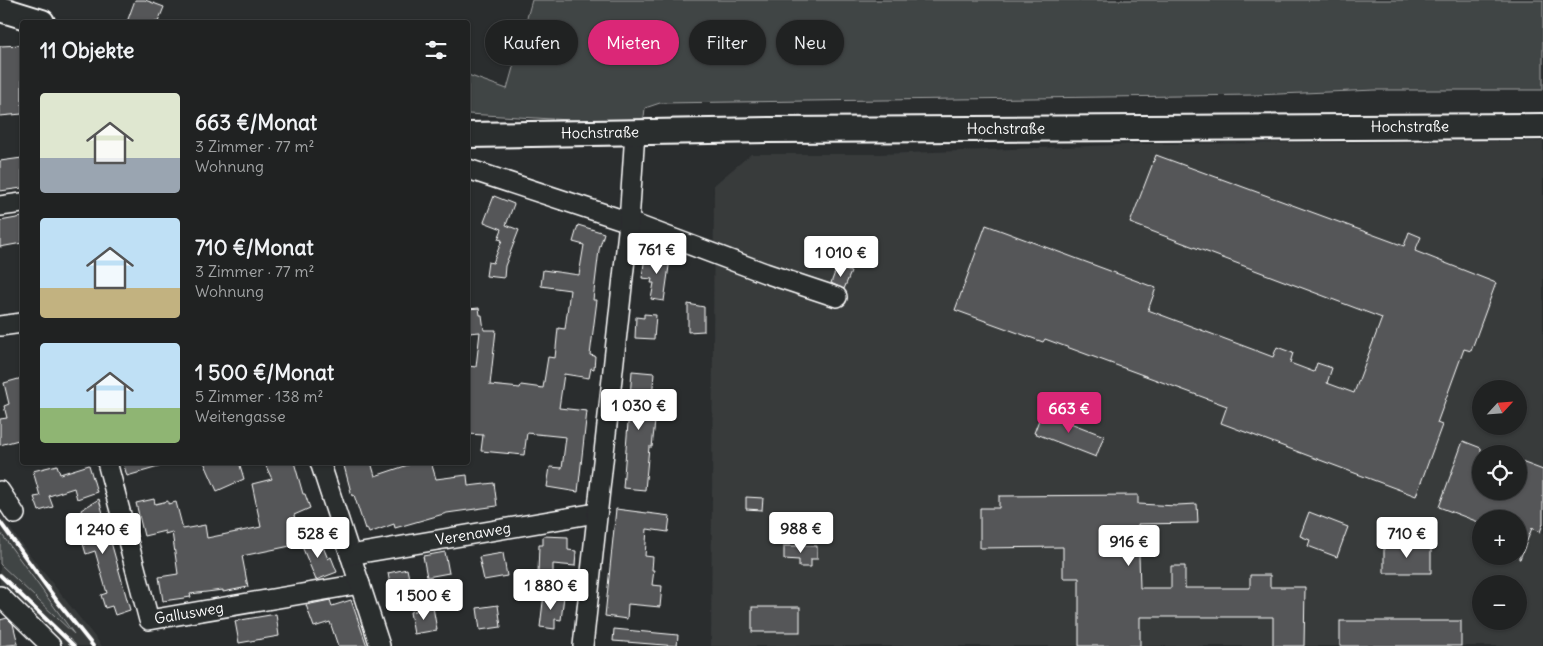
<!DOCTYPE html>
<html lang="de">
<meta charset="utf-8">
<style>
:root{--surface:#202222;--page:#282a2a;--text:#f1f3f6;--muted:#a2a4a5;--line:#3d3f40;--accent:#db2777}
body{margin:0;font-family:Delius,sans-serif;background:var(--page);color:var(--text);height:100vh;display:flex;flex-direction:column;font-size:19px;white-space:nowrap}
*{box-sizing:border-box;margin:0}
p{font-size:16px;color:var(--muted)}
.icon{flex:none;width:28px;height:28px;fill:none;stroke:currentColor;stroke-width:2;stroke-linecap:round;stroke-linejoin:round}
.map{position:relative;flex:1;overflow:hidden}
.side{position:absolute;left:20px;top:20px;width:450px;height:445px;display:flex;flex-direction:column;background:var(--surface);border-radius:5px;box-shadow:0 1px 4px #0004,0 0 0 1px var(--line)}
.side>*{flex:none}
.top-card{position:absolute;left:485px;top:20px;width:475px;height:45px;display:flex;gap:10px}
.needle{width:32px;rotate:64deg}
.tools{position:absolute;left:1472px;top:380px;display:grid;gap:10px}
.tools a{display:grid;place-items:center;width:55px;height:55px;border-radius:50%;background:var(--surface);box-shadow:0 1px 4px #0004,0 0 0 1px var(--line);font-size:25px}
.price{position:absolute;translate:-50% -42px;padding:0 11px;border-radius:5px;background:#fff;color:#222;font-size:16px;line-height:32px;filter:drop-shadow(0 1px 2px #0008)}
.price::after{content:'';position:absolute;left:50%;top:30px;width:15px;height:11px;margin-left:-8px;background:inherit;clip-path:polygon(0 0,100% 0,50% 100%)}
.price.current{background:var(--accent);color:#fff}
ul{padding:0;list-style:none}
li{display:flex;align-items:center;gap:15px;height:125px;padding:0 20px}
li span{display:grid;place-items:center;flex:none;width:140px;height:100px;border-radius:5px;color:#555}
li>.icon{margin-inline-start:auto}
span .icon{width:60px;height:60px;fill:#fffc;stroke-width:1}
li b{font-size:21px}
h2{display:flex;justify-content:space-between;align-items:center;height:60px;padding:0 20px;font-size:21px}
.tag{padding:0 18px;border-radius:22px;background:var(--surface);box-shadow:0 1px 4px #0004,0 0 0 1px var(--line);font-size:18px;line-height:45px}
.tag.current{background:var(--accent);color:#fff}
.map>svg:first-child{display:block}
</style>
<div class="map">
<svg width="1543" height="646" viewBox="0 0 1543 646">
<rect width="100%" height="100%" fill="#2a2d2e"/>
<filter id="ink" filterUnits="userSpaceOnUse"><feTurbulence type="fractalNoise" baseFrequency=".02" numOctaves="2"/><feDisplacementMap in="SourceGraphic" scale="10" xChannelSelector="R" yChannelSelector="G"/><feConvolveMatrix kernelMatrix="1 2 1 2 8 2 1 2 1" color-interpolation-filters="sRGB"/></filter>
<g filter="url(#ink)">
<g fill="#373a3b" fill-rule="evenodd">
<path d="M1543,141v505h-832l3,-461 37,-31h129l261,-10zM1481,389h38v37h-38zM1481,454h38v37h-38zM1481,519h38v37h-38zM1481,584h38v37h-38z"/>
<polygon points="0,514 22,545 102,646 65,646 0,584 0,564 72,632 0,532"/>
</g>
<g fill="#414445" stroke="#a0a2a2">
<polygon points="532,0 1543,0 1543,90 1376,90 1255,95 660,103 645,108 644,117 636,124 468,114 468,75 507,89"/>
<polygon points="0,532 74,634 0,564"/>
</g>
<g fill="#555758" stroke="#fff">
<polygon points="135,0 145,0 164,7 158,22 127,22"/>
<polygon points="22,45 22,114 0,116 0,46"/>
<polygon points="1156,155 1404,246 1409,232 1421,237 1415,251 1496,283 1471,351 1464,349 1437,423 1442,425 1416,496 1221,423 1227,406 1045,339 1043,342 955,310 986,225 1156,288 1148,310 1273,357 1277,347 1293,353 1290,363 1314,372 1317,363 1332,368 1327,383 1354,393 1382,318 1130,223"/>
<polygon points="22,158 22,188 0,191 0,161"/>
<polygon points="494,196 514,204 506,225 519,230 505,266 504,278 486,276 488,262 493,263 502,240 498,239 502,229 484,222"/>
<polygon points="22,217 22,243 0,247 0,221"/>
<polygon points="578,225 604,233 599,250 593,300 597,300 590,355 595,356 594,369 591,368 589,378 564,374 559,408 587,411 578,492 547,487 550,467 562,468 566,437 527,433 524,455 481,451 483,435 468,434 468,366 476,367 480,332 468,333 468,309 479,308 480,315 482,315 484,330 496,330 490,385 520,388 521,385 543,388 548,357 555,358 558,328 565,329 570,290 541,286 543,270 579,275 584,245 573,242"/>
<polygon points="645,256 670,259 664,301 651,299 654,283 651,283 652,279 642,278"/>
<polygon points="837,267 851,272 844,289 831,283"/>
<polygon points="688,304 704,307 704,331 688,332"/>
<polygon points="644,314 656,315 654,339 635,338 636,317 644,318"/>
<polygon points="632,371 654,373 651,413 656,413 652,447 649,447 645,490 623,488"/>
<polygon points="22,378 22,439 0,445 0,419 7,418 4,406 9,404 4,383"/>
<polygon points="1042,412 1104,436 1096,457 1034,433"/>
<polygon points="1463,441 1481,448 1481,491 1519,491 1519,461 1543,470 1543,524 1540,532 1532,528 1520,559 1519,559 1519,519 1481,519 1481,523 1439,507"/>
<polygon points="123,462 162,462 162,466 127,476"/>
<polygon points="204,462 239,462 244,479 217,491"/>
<polygon points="264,462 294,462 303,494 305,494 310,508 294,515 300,544 242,556 248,587 223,592 223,590 190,594 191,597 163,601 159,577 178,574 172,532 165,534 165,531 144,536 136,503 154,499 155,504 168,501 168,504 176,502 183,529 205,525 207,538 261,527 252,484 272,479"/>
<polygon points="343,462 371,462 375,476 417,462 431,462 436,479 467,475 468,486 494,483 497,506 447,513 395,528 394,524 369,533 367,528 365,529 354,495 352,496"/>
<polygon points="57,465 60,474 89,465 97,492 77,499 74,488 49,496 53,507 39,511 34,497 40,496 33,471"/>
<polygon points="1138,495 1138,504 1177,506 1177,505 1197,504 1198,523 1138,524 1140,588 1171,588 1171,566 1185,566 1185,588 1250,588 1250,575 1270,575 1270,587 1305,587 1304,646 1273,646 1273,617 1140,617 1140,646 1079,646 1079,578 1063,578 1063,547 980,548 980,508 999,508 999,496"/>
<polygon points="746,497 763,498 762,510 746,509"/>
<polygon points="99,499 130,610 115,615 112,606 105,608 101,595 107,593 95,551 86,554 75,516 82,514 81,510"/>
<polygon points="616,509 670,516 668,532 647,529 645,556 653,557 652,570 654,570 652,585 662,586 660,607 628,604 627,619 605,616"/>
<polygon points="1309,512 1348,527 1337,557 1308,546 1310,540 1300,536"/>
<polygon points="543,536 568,537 568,550 576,551 575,566 553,564 553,573 538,573 539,545 543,545"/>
<polygon points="319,537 328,559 331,557 337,572 316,580 301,544"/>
<polygon points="1384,545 1431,546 1431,573 1384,573"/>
<polygon points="784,546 817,546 817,559 811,559 811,567 799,567 799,560 784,559"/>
<polygon points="445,552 449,573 427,577 423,556"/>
<polygon points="503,553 507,576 484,580 479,557"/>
<polygon points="407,569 412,592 392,596 388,573"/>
<polygon points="544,594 564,596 561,620 555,619 555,629 540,627"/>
<polygon points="330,600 332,606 351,600 367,646 338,646 330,622 314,627 306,605"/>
<polygon points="498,605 501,627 480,630 477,608"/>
<polygon points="433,607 437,630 414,634 410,612"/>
<rect x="752" y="607" width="48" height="25"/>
<polygon points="276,614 279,636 239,643 235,621"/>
<polygon points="7,618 13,624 18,644 0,646 0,620"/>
<rect x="1340" y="621" width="121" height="25"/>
<polygon points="614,629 678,635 677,646 613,641"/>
</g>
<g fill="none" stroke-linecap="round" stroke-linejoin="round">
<g stroke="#fff" stroke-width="22">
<g id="minor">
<polyline points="468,169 629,222 765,273 837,297"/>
<polyline points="0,206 22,203"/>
<polyline points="0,326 22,323"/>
<path id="s1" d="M107,462l42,158 211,-36"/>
<polyline points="320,462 380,646"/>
<polyline points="0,491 15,514"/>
<path id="s2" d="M350,555l246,-42"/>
<polyline points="0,596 51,646"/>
<polyline points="583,646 629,222 635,132"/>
</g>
</g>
<g stroke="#fff" stroke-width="28">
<g id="tertiary">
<polyline points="0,9 42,22"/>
<path id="s3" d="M468,135l301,-5 774,-4"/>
</g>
</g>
<use href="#minor" stroke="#2a2d2e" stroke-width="19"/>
<use href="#tertiary" stroke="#2a2d2e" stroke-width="24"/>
<g stroke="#fff" stroke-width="4">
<polyline points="0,522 57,601 93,646"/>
<polyline points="0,575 74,646"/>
</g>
</g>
</g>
<g text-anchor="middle" stroke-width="4" stroke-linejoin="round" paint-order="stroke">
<g font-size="15" fill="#fff" stroke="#2a2d2e">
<text dy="5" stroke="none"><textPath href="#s3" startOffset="942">Hochstraße</textPath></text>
<text dy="5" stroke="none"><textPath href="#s3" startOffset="538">Hochstraße</textPath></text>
<text dy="5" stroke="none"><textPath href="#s3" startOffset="132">Hochstraße</textPath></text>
<text dy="5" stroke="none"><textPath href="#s2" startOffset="125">Verenaweg</textPath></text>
<text dy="5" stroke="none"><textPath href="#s1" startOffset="204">Gallusweg</textPath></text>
</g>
</g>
</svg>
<div class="tools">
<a><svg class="needle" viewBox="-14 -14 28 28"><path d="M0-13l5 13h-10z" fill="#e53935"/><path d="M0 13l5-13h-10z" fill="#a2a4a5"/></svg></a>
<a><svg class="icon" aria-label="locate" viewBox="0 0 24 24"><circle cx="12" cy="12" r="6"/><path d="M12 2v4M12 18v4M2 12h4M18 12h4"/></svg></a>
<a>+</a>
<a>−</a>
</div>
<b class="price" style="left:657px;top:275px">761 €</b>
<b class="price" style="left:841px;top:278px">1 010 €</b>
<b class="price" style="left:639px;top:431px">1 030 €</b>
<b class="price current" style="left:1069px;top:434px">663 €</b>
<b class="price" style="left:801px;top:554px">988 €</b>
<b class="price" style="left:103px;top:555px">1 240 €</b>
<b class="price" style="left:318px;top:559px">528 €</b>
<b class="price" style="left:1407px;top:559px">710 €</b>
<b class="price" style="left:1129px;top:567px">916 €</b>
<b class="price" style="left:551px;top:611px">1 880 €</b>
<b class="price" style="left:424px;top:621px">1 500 €</b>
<div class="top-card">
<a class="tag">Kaufen</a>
<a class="tag current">Mieten</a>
<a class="tag">Filter</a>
<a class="tag">Neu</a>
</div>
<section class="side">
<h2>11 Objekte<svg class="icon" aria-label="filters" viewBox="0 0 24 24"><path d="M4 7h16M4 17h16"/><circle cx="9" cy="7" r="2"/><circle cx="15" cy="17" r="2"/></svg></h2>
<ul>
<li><span style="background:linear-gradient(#dfe7d0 65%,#9aa5b1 0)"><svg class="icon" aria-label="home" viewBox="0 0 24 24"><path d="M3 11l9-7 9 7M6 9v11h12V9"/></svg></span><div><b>663 €/Monat</b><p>3 Zimmer · 77 m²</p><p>Wohnung</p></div></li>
<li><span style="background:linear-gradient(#bfe0f5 70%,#c2b280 0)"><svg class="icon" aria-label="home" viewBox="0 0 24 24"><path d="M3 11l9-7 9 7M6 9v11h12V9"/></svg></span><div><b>710 €/Monat</b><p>3 Zimmer · 77 m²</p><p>Wohnung</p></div></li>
<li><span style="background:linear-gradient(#bfe0f5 65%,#8fb573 0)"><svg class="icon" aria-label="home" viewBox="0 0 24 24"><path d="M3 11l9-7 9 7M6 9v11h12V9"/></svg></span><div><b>1 500 €/Monat</b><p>5 Zimmer · 138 m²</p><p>Weitengasse</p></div></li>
</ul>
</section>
</div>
